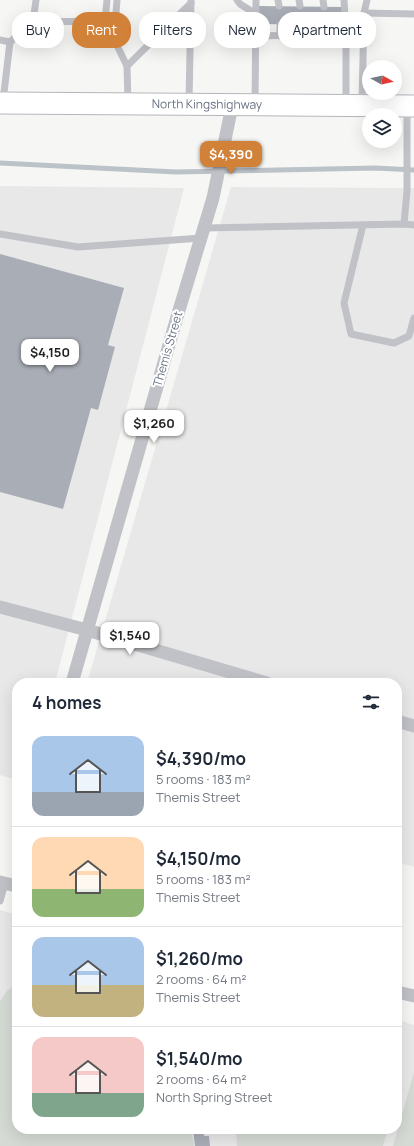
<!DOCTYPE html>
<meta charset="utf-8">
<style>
:root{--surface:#fff;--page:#f6f6f7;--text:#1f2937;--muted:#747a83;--line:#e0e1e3;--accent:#d28139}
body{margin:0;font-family:Manrope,sans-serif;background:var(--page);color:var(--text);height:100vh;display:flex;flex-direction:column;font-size:15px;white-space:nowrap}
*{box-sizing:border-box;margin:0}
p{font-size:13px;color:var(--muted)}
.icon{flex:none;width:22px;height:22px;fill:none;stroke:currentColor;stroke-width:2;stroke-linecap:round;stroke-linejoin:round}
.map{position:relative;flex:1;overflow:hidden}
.drawer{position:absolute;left:12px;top:678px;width:390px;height:456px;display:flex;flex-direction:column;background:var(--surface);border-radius:16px;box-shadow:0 4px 16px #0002}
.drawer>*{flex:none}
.top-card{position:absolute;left:12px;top:12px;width:390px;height:36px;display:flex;gap:8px}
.needle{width:26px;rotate:98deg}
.fabs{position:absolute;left:362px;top:60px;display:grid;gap:8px}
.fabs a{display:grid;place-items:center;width:40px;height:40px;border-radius:50%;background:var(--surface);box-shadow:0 4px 16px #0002;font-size:20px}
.price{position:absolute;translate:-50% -34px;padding:0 9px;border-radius:8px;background:#fff;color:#222;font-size:13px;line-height:26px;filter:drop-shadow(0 1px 2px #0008)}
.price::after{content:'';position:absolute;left:50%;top:24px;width:12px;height:9px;margin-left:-6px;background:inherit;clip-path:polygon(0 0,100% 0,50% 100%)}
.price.on{background:var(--accent);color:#fff}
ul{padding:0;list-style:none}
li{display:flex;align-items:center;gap:12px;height:100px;padding:0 20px}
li+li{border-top:1px solid var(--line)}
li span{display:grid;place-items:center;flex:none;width:112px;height:80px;border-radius:12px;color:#555}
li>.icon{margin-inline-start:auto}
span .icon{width:48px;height:48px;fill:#fffc;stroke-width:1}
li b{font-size:17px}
h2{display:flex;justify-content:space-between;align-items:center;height:48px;padding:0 20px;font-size:17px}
.tag{padding:0 14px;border-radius:16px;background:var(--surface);box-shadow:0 4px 16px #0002;font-size:14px;line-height:36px}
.tag.on{background:var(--accent);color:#fff}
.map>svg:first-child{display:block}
</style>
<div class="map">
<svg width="414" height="1146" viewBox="0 0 414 1146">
<rect width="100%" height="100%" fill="#f6f7f4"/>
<g fill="#e7e8e7">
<polygon points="0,186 184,188 55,683 17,683 17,780 0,775"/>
<polygon points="231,187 414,188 414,867 397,862 397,683 87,683"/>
<polygon points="0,910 17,915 17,1129 397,1129 397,1020 414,1025 414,1146 0,1146"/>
</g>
<g fill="#d5dbd4">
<polygon points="17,983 17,1129 191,1129 194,1146 0,1146 0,1001 7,991"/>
<polygon points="414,1072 414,1146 393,1146"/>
<polygon points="236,1129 388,1129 383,1146 237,1146"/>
</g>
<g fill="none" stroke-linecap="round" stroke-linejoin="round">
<polyline stroke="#bbc2c8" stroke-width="5" points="0,163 176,172 376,168 414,170"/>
</g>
<g fill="#a9adb6">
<polygon points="259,6 342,7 342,25 258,24"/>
<polygon points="0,254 124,288 108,345 115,347 98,410 91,408 63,509 0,492"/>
<polygon points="193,1129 203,1129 204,1136 209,1136 210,1146 195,1146"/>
</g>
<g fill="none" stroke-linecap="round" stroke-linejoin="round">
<g stroke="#b4b6bb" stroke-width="23">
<g id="primary">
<path id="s1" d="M0,103l414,3"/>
</g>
</g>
<g stroke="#c0c2c7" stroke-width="7">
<polyline points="107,0 105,21 127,66 128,103"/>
<polyline points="237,0 240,4 256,14"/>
<polyline points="278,0 279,6"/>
<polyline points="299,0 300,6"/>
<polyline points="323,0 324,7"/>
<polyline points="344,0 346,34 346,104"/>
<polyline points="364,13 414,14"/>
<polyline points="33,22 105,21"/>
<polyline points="280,25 280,36"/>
<polyline points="300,25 301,35"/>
<polyline points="111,33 115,27 117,0"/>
<polyline points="256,36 346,34"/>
<polyline points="0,40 10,42"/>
<polyline points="127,66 191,3"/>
<polyline points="3,101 10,42 33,22 36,0"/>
<polyline points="189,102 191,0"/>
<polyline points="362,103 364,13 367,0"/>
<polyline points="255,104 256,0"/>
<polyline points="404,224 407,191 407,109"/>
<polyline points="363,225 344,303 351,334 394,343 409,336 414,318"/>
<polyline points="204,228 404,224 414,225"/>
<polyline points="0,234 78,247 201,238"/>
<polyline points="0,901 5,883"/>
</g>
<g stroke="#c0c2c7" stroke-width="13">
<polyline points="0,607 87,630 267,683"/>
<polyline points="72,683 177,317 213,198 232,106"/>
<polyline points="397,721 414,726"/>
<polyline points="0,882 17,886"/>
<polyline points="397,992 414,996"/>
</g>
<use href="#primary" stroke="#fff" stroke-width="21"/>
</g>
<g text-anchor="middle" stroke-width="4" stroke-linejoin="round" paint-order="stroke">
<g font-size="12" fill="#697182" stroke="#fff">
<text dy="4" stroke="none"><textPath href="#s1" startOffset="207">North Kingshighway</textPath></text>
<text transform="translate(168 349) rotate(-74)" y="4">Themis Street</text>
</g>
</g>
</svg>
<div class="fabs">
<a><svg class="needle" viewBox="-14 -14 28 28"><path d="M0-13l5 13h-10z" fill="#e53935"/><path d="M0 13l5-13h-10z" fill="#747a83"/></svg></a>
<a><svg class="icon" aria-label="layers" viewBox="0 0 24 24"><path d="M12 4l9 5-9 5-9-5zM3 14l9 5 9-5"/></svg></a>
</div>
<b class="price on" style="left:231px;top:175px">$4,390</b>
<b class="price" style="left:50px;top:373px">$4,150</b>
<b class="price" style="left:154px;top:444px">$1,260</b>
<b class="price" style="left:130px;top:656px">$1,540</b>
<div class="top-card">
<a class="tag">Buy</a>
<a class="tag on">Rent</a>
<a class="tag">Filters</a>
<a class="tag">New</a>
<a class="tag">Apartment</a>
</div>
<section class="drawer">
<h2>4 homes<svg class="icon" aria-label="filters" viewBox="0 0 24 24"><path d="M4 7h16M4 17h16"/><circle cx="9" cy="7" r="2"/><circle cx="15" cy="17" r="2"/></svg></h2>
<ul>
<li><span style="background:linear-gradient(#a9c7e8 70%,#9aa5b1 0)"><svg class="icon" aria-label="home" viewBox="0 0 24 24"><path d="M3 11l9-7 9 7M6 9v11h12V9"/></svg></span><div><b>$4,390/mo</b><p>5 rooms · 183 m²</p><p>Themis Street</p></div></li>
<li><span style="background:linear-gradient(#ffd9b3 65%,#8fb573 0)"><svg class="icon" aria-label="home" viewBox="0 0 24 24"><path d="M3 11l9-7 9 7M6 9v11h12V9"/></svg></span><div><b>$4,150/mo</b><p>5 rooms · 183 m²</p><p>Themis Street</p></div></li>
<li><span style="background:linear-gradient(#a9c7e8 60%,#c2b280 0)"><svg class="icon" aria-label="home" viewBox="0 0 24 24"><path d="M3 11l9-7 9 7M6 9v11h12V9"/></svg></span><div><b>$1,260/mo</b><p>2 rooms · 64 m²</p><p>Themis Street</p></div></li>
<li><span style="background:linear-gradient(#f6c9c9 70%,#7fa58c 0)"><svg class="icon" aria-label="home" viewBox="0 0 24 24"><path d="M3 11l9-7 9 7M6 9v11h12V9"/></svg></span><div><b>$1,540/mo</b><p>2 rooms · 64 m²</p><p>North Spring Street</p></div></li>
</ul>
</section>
</div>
